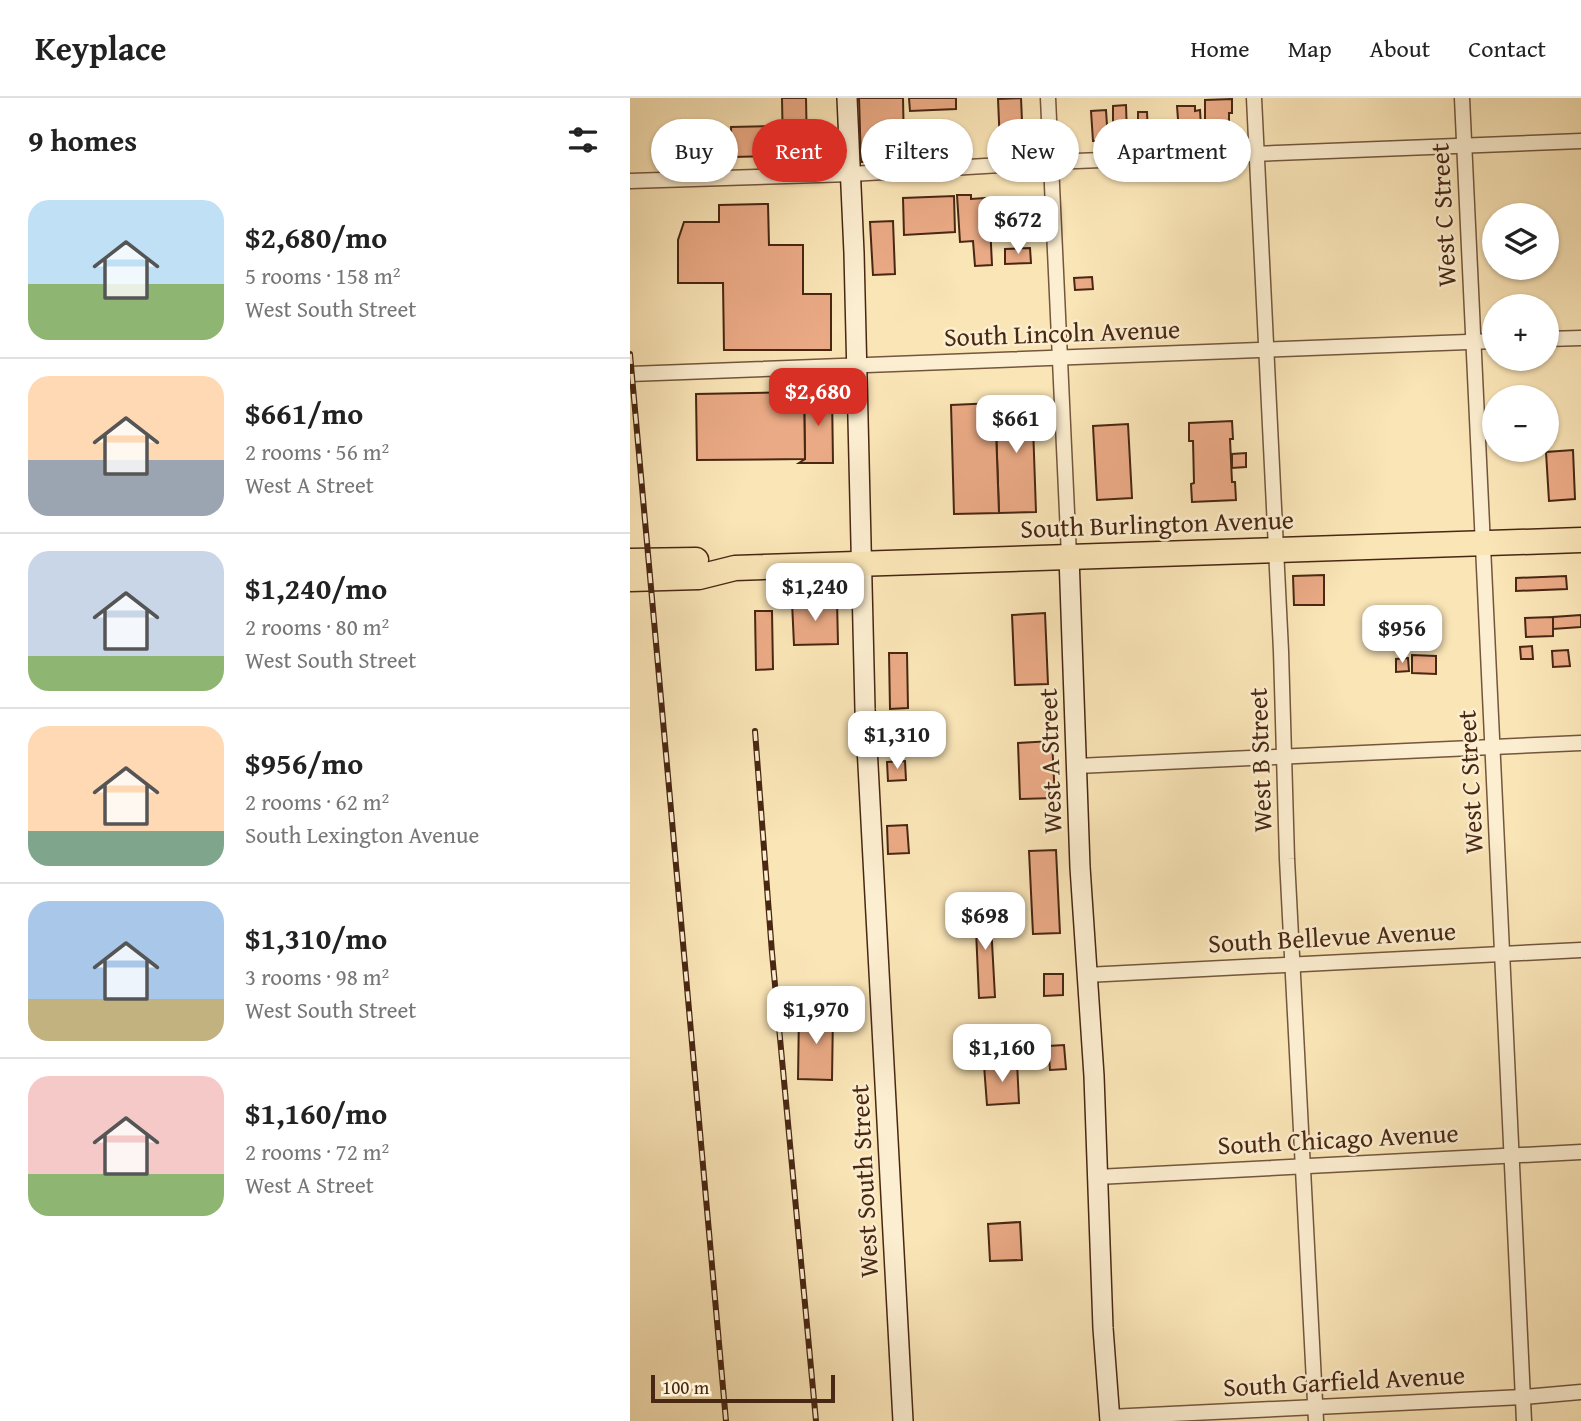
<!DOCTYPE html>
<meta charset="utf-8">
<style>
:root{--surface:#fff;--page:#f2f2f2;--text:#222;--muted:#767676;--line:#e0e0e0;--accent:#d93025}
body{margin:0;font-family:"Gentium Book Plus",serif;background:var(--page);color:var(--text);height:100vh;display:flex;flex-direction:column;font-size:26px;white-space:nowrap}
*{box-sizing:border-box;margin:0}
p{font-size:23px;color:var(--muted)}
.icon{flex:none;width:38px;height:38px;fill:none;stroke:currentColor;stroke-width:2;stroke-linecap:round;stroke-linejoin:round}
.map{position:relative;flex:1;overflow:hidden}
.details{display:flex;flex-direction:column;background:var(--surface);width:630px}
.details>*{flex:none}
.hud{position:absolute;left:21px;top:21px;width:665px;height:63px;display:flex;gap:14px}
.buttons{position:absolute;left:852px;top:105px;display:grid;gap:14px}
.buttons a{display:grid;place-items:center;width:77px;height:77px;border-radius:50%;background:var(--surface);box-shadow:0 2px 5px #0004;font-size:35px}
.scale{position:absolute;left:21px;bottom:18px;width:184px;box-sizing:border-box;padding-left:7px;border:4px solid #482713;border-top:0;font-size:19px;line-height:24px;white-space:nowrap;color:#482713;-webkit-text-stroke:5px #fceed0;paint-order:stroke}
.price{position:absolute;translate:-50% -60px;padding:0 16px;border-radius:14px;background:#fff;color:#222;font-size:23px;line-height:46px;filter:drop-shadow(0 2px 4px #0008)}
.price::after{content:'';position:absolute;left:50%;top:42px;width:21px;height:16px;margin-left:-10px;background:inherit;clip-path:polygon(0 0,100% 0,50% 100%)}
.price.active{background:var(--accent);color:#fff}
ul{padding:0;list-style:none}
li{display:flex;align-items:center;gap:21px;height:175px;padding:0 28px}
li+li{border-top:2px solid var(--line)}
li span{display:grid;place-items:center;flex:none;width:196px;height:140px;border-radius:21px;color:#555}
li>.icon{margin-inline-start:auto}
span .icon{width:84px;height:84px;fill:#fffc;stroke-width:1}
li b{font-size:30px}
h2{display:flex;justify-content:space-between;align-items:center;height:84px;padding:0 28px;font-size:30px}
.pill{padding:0 24px;border-radius:32px;background:var(--surface);box-shadow:0 2px 5px #0004;font-size:24px;line-height:63px}
.pill.active{background:var(--accent);color:#fff}
header{display:flex;align-items:center;gap:42px;box-sizing:border-box;height:98px;padding:0 35px;background:var(--surface);border-bottom:2px solid var(--line)}
header strong{font-size:33px}
nav{display:flex;gap:38px;margin-inline-start:auto;font-size:24px}
main{display:flex;flex:1;min-height:0}
.map>svg:first-child{display:block}
</style>
<header>
<strong>Keyplace</strong>
<nav><a>Home</a><a>Map</a><a>About</a><a>Contact</a></nav>
</header>
<main>
<section class="details">
<h2>9 homes<svg class="icon" aria-label="filters" viewBox="0 0 24 24"><path d="M4 7h16M4 17h16"/><circle cx="9" cy="7" r="2"/><circle cx="15" cy="17" r="2"/></svg></h2>
<ul>
<li><span style="background:linear-gradient(#bfe0f5 60%,#8fb573 0)"><svg class="icon" aria-label="home" viewBox="0 0 24 24"><path d="M3 11l9-7 9 7M6 9v11h12V9"/></svg></span><div><b>$2,680/mo</b><p>5 rooms · 158 m²</p><p>West South Street</p></div></li>
<li><span style="background:linear-gradient(#ffd9b3 60%,#9aa5b1 0)"><svg class="icon" aria-label="home" viewBox="0 0 24 24"><path d="M3 11l9-7 9 7M6 9v11h12V9"/></svg></span><div><b>$661/mo</b><p>2 rooms · 56 m²</p><p>West A Street</p></div></li>
<li><span style="background:linear-gradient(#c9d6e8 75%,#8fb573 0)"><svg class="icon" aria-label="home" viewBox="0 0 24 24"><path d="M3 11l9-7 9 7M6 9v11h12V9"/></svg></span><div><b>$1,240/mo</b><p>2 rooms · 80 m²</p><p>West South Street</p></div></li>
<li><span style="background:linear-gradient(#ffd9b3 75%,#7fa58c 0)"><svg class="icon" aria-label="home" viewBox="0 0 24 24"><path d="M3 11l9-7 9 7M6 9v11h12V9"/></svg></span><div><b>$956/mo</b><p>2 rooms · 62 m²</p><p>South Lexington Avenue</p></div></li>
<li><span style="background:linear-gradient(#a9c7e8 70%,#c2b280 0)"><svg class="icon" aria-label="home" viewBox="0 0 24 24"><path d="M3 11l9-7 9 7M6 9v11h12V9"/></svg></span><div><b>$1,310/mo</b><p>3 rooms · 98 m²</p><p>West South Street</p></div></li>
<li><span style="background:linear-gradient(#f6c9c9 70%,#8fb573 0)"><svg class="icon" aria-label="home" viewBox="0 0 24 24"><path d="M3 11l9-7 9 7M6 9v11h12V9"/></svg></span><div><b>$1,160/mo</b><p>2 rooms · 72 m²</p><p>West A Street</p></div></li>
</ul>
</section>
<div class="map">
<svg width="951" height="1323" viewBox="0 0 951 1323">
<rect width="100%" height="100%" fill="#fae5b7"/>
<filter id="stains"><feTurbulence type="fractalNoise" baseFrequency=".00286" numOctaves="4"/><feColorMatrix values="0 0 0 0 .2 0 0 0 0 .09 0 0 0 0 .02 0 0 0 .5 -.17"/></filter>
<radialGradient id="worn" r=".72"><stop offset=".6" stop-color="#630" stop-opacity="0"/><stop offset="1" stop-color="#630" stop-opacity=".3"/></radialGradient>
<g fill="#eaaa85" stroke="#482713" stroke-width="2">
<polygon points="152,0 176,0 177,53 153,54"/>
<polygon points="229,0 273,0 274,51 253,52 254,63 231,64"/>
<polygon points="279,0 326,0 326,11 280,13"/>
<polygon points="391,0 393,46 370,47 368,1"/>
<polygon points="602,1 602,15 599,15 599,33 575,34 575,2"/>
<polygon points="496,7 497,37 483,38 483,8"/>
<polygon points="547,8 565,8 565,13 570,12 571,29 565,29 565,32 560,33 561,35 549,34"/>
<polygon points="476,12 478,43 463,43 461,13"/>
<polygon points="508,14 517,14 518,36 510,36 508,33"/>
<polygon points="146,28 147,58 102,59 101,29"/>
<polygon points="327,97 341,97 341,101 355,100 356,126 360,126 362,167 345,168 343,143 330,144"/>
<polygon points="324,98 325,134 274,137 273,100"/>
<polygon points="138,106 139,147 173,147 173,196 201,196 201,252 94,252 93,185 48,185 48,142 54,124 89,124 89,107"/>
<polygon points="263,123 265,176 243,177 240,124"/>
<polygon points="400,150 401,165 375,166 375,151"/>
<polygon points="462,179 463,191 445,192 444,180"/>
<polygon points="174,294 202,294 203,365 169,365 175,361"/>
<polygon points="174,294 175,361 67,362 66,296"/>
<polygon points="402,299 406,414 369,415 365,300"/>
<polygon points="365,305 369,415 324,416 321,307"/>
<polygon points="602,323 603,341 600,341 602,384 605,384 606,402 562,404 561,386 564,385 563,343 559,343 559,325"/>
<polygon points="498,326 502,400 467,402 463,328"/>
<polygon points="943,352 945,401 919,403 916,354"/>
<polygon points="616,355 616,369 602,370 602,356"/>
<polygon points="694,477 694,507 664,507 663,478"/>
<polygon points="936,478 937,491 886,493 886,480"/>
<polygon points="207,502 208,546 164,547 162,504"/>
<polygon points="125,513 142,513 143,571 126,572"/>
<polygon points="415,515 418,586 385,587 382,517"/>
<polygon points="951,517 951,529 923,531 923,519"/>
<polygon points="923,519 923,538 896,539 895,520"/>
<polygon points="902,548 903,561 891,561 890,549"/>
<polygon points="938,552 940,568 923,569 922,553"/>
<polygon points="259,555 277,555 278,610 260,611"/>
<polygon points="782,557 806,558 806,576 782,575"/>
<polygon points="778,560 779,573 766,574 766,561"/>
<polygon points="422,643 425,700 390,701 388,645"/>
<polygon points="275,663 276,682 258,683 257,664"/>
<polygon points="277,727 279,755 258,756 257,728"/>
<polygon points="426,752 430,835 403,836 399,753"/>
<polygon points="360,808 365,899 349,900 345,809"/>
<polygon points="414,876 433,876 433,897 414,898"/>
<polygon points="169,914 203,914 202,982 168,981"/>
<polygon points="434,947 436,971 420,972 418,948"/>
<polygon points="387,964 389,1005 357,1007 354,967"/>
<polygon points="390,1124 392,1162 360,1163 358,1126"/>
</g>
<g fill="none" stroke-linecap="round" stroke-linejoin="round">
<g stroke="#74563c" stroke-width="17">
<g id="street">
<polyline points="418,0 439,458"/>
<polyline points="624,0 651,553 657,761 686,1323"/>
<polyline points="832,0 894,1323"/>
<polyline points="0,83 221,76 421,64 951,43"/>
<polyline points="917,241 951,240"/>
<polyline points="0,276 864,243"/>
<polyline points="447,668 951,645"/>
<polyline points="456,877 951,852"/>
<polyline points="467,1079 951,1054"/>
<polyline points="479,1319 893,1299 951,1294"/>
</g>
</g>
<g stroke="#482713" stroke-width="22">
<g id="secondary">
<polyline points="217,0 224,155 235,611 273,1323"/>
<polyline points="439,458 450,769 464,978 473,1230 480,1323"/>
</g>
</g>
<g stroke="#482713" stroke-width="27">
<g id="highway">
<polyline points="0,463 66,462"/>
<polyline points="0,481 69,479 105,470 951,442"/>
</g>
</g>
<use href="#street" stroke="#fceed0" stroke-width="14"/>
<use href="#secondary" stroke="#fceed0" stroke-width="19"/>
<use href="#highway" stroke="#fae5b7" stroke-width="24"/>
<g stroke="#482713" stroke-width="6">
<g id="rail">
<polyline points="0,256 96,1323"/>
<polyline points="125,633 142,855 186,1323"/>
</g>
</g>
<use href="#rail" stroke="#fceed0" stroke-width="3.5" stroke-dasharray="10" stroke-linecap="butt"/>
</g>
<g text-anchor="middle" stroke-width="5" stroke-linejoin="round" paint-order="stroke">
<g font-size="26" fill="#482713" stroke="#fceed0">
<text transform="translate(813 117) rotate(-93)" y="9">West C Street</text>
<text transform="translate(432 235) rotate(-2)" y="9">South Lincoln Avenue</text>
<text transform="translate(527 426) rotate(-2)" y="9">South Burlington Avenue</text>
<text transform="translate(630 662) rotate(-92)" y="9">West B Street</text>
<text transform="translate(420 663) rotate(-92)" y="9">West A Street</text>
<text transform="translate(840 684) rotate(-93)" y="9">West C Street</text>
<text transform="translate(702 839) rotate(-3)" y="9">South Bellevue Avenue</text>
<text transform="translate(708 1041) rotate(-3)" y="9">South Chicago Avenue</text>
<text transform="translate(234 1083) rotate(-93)" y="9">West South Street</text>
<text transform="translate(714 1283) rotate(-3)" y="9">South Garfield Avenue</text>
</g>
</g>
<rect width="100%" height="100%" filter="url(#stains)"/>
<rect width="100%" height="100%" fill="url(#worn)"/>
</svg>
<div class="buttons">
<a><svg class="icon" aria-label="layers" viewBox="0 0 24 24"><path d="M12 4l9 5-9 5-9-5zM3 14l9 5 9-5"/></svg></a>
<a>+</a>
<a>−</a>
</div>
<div class="scale">100 m</div>
<b class="price" style="left:388px;top:158px">$672</b>
<b class="price active" style="left:188px;top:330px">$2,680</b>
<b class="price" style="left:386px;top:357px">$661</b>
<b class="price" style="left:185px;top:525px">$1,240</b>
<b class="price" style="left:772px;top:567px">$956</b>
<b class="price" style="left:267px;top:673px">$1,310</b>
<b class="price" style="left:355px;top:854px">$698</b>
<b class="price" style="left:186px;top:948px">$1,970</b>
<b class="price" style="left:372px;top:986px">$1,160</b>
<div class="hud">
<a class="pill">Buy</a>
<a class="pill active">Rent</a>
<a class="pill">Filters</a>
<a class="pill">New</a>
<a class="pill">Apartment</a>
</div>
</div>
</main>
